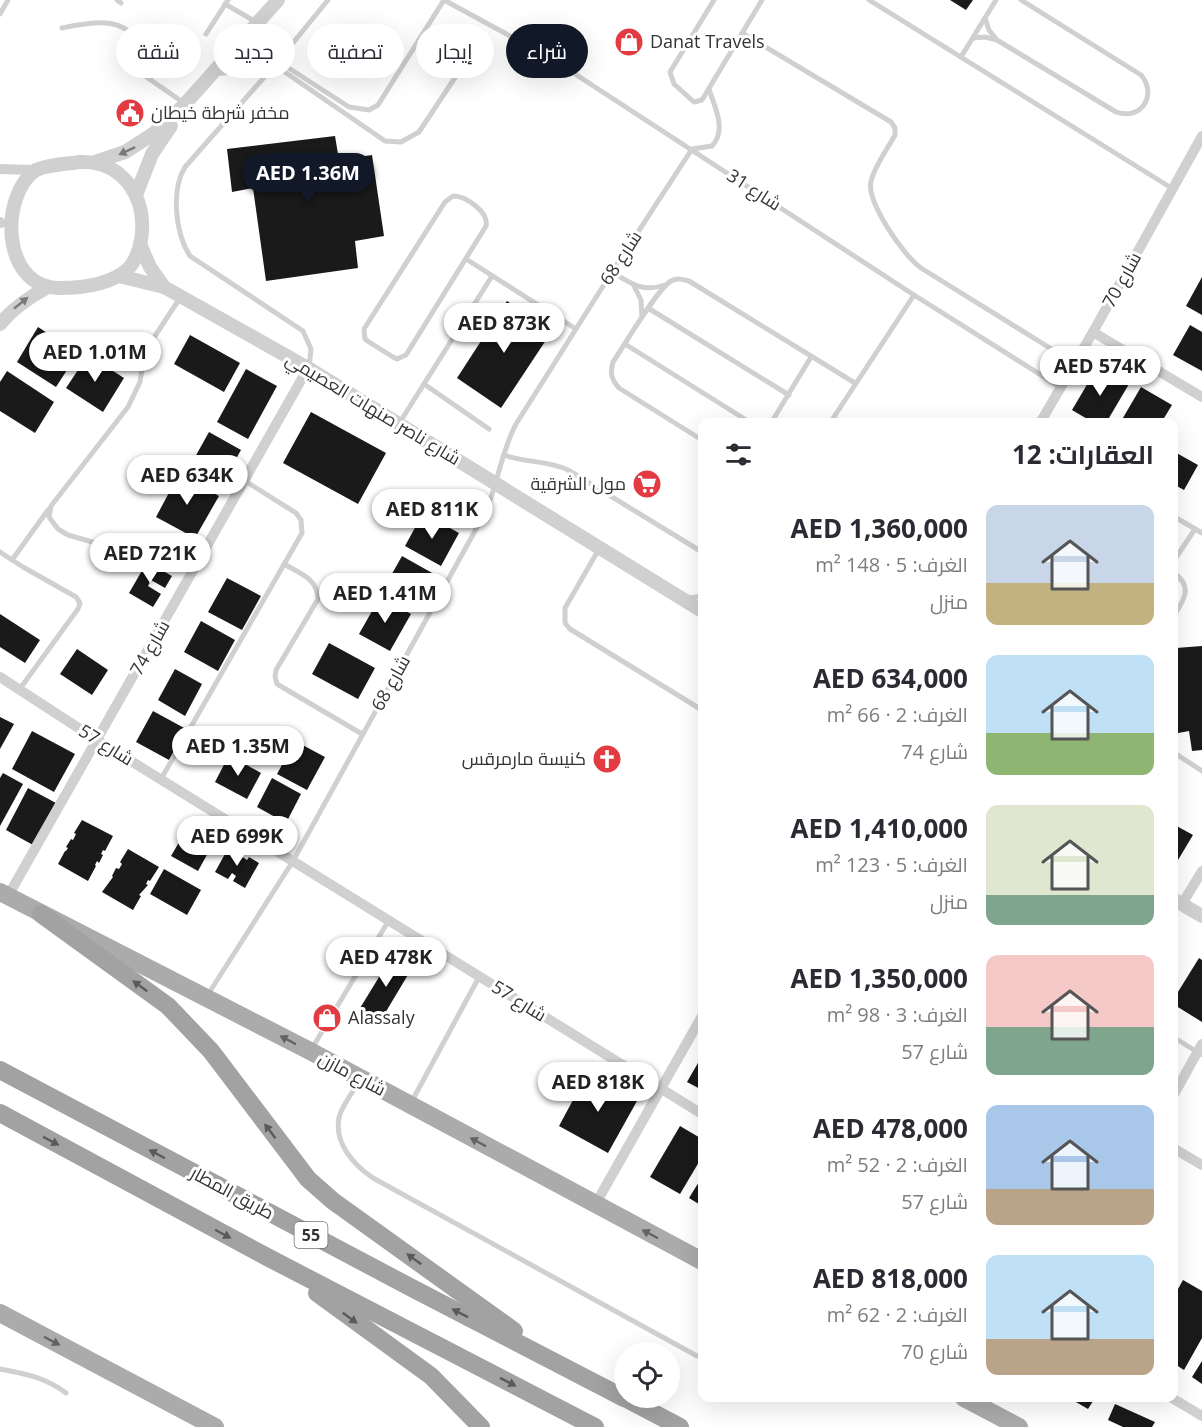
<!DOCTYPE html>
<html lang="ar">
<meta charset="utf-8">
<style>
:root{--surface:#fff;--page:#f7f7f7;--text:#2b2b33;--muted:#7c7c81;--accent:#111827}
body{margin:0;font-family:"Open Sans",Cairo,sans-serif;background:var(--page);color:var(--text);direction:rtl;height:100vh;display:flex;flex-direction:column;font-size:22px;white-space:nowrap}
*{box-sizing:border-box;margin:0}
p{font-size:20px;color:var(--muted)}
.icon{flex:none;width:33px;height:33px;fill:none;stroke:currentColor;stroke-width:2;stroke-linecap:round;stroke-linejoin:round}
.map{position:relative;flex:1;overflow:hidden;direction:ltr}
.drawer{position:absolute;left:698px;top:418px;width:480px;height:984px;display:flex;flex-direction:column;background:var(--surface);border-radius:12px;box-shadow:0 6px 24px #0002;direction:rtl}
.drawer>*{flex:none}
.hud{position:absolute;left:18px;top:24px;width:570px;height:54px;direction:rtl;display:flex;gap:12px}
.tools{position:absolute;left:614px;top:1342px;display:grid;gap:12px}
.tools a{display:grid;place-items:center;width:66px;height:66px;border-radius:50%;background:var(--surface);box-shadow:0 6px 24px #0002;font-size:30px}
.price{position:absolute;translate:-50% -51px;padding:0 14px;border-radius:21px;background:#fff;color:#222;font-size:20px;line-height:39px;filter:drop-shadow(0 2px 3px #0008)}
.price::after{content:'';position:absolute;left:50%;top:36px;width:18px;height:14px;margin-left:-9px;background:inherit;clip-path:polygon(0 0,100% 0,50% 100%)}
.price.selected{background:var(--accent);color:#fff}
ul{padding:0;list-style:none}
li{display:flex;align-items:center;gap:18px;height:150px;padding:0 24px}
li span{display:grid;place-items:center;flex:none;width:168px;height:120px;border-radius:12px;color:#555}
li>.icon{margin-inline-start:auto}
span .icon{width:72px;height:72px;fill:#fffc;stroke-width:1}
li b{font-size:26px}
h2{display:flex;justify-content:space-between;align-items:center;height:72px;padding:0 24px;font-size:26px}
.tag{padding:0 21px;border-radius:27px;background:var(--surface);box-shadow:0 6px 24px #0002;font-size:21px;line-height:54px}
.tag.selected{background:var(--accent);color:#fff}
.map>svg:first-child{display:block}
</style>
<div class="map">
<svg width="1202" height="1427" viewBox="0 0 1202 1427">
<rect width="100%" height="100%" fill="#fff"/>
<g fill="#1a1a1a">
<polygon points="950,0 973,0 966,10"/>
<polygon points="335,136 339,160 372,155 384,236 355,241 358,268 266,281 253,188 232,192 227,149"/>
<polygon points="1202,277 1202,315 1186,306"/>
<polygon points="507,301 552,331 501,408 457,378"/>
<polygon points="1190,325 1202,332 1202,371 1173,355"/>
<polygon points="38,327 78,353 56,387 17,362"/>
<polygon points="190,335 240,363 224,392 174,364"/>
<polygon points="88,355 124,378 103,412 66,388"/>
<polygon points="1098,366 1129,384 1106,423 1094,423 1072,410"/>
<polygon points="246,369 277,386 248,439 217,422"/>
<polygon points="7,371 54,402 35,433 0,411 0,382"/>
<polygon points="1141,387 1172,405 1161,423 1120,423"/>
<polygon points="311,412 386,453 358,504 283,463"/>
<polygon points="209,432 241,450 222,484 190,466"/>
<polygon points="1173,451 1198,465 1184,490 1173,484"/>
<polygon points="179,474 219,496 195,538 156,517"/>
<polygon points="423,513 459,533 441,566 405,546"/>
<polygon points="402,556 434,574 416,606 384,588"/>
<polygon points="147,562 172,576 165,588 151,580 148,586 161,594 153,607 129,593"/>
<polygon points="227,578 261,596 242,630 208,612"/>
<polygon points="380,597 411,614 390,651 359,634"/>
<polygon points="0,614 40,640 25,663 0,647"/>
<polygon points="201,621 235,640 218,671 184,652"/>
<polygon points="329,643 375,668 358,699 312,674"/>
<polygon points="1202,646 1202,750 1192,751 1189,731 1173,734 1173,659 1177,658 1176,648"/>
<polygon points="77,649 108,670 92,695 60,674"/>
<polygon points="175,669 202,684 185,716 158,700"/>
<polygon points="153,711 186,729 169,760 136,742"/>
<polygon points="0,717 14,724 0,749"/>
<polygon points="32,731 75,754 54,792 12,769"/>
<polygon points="295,741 325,757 307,790 277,774"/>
<polygon points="229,755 261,773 247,799 215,782"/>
<polygon points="3,773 23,784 0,826 0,778"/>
<polygon points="272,778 301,794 286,823 257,807"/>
<polygon points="28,788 56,803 33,845 6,830"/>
<polygon points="82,820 113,836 105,851 103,850 101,854 103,855 99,863 97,861 95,865 96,866 88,881 58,864 65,851 66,851 68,848 66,847 71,839 73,840 76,834 74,833"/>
<polygon points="1173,824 1193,835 1175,865 1173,864"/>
<polygon points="188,827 214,842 198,871 171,856"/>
<polygon points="230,845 243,853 241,856 247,860 249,857 259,863 245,888 233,881 236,876 232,873 228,879 215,872"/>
<polygon points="128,849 159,867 150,881 148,880 146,884 148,885 139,895 141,896 133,910 102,892 113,877 112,876 116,868 119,869 122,864 120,862"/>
<polygon points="164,869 201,890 187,915 150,894"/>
<polygon points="395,951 415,963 378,1025 357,1013"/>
<polygon points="1199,958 1202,960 1202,1022 1173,1004 1173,1000"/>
<polygon points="702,1056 702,1090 687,1082"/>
<polygon points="587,1074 637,1101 608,1153 559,1126"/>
<polygon points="680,1126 702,1139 702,1157 680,1194 650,1177"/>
<polygon points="702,1177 702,1206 689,1198"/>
<polygon points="1183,1280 1202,1291 1202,1338 1184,1370 1173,1363 1173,1298"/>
<polygon points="1202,1361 1202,1384 1192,1377"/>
<polygon points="1069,1398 1095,1398 1088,1409"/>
<polygon points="1115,1404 1155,1422 1152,1427 1123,1427 1108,1420"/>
</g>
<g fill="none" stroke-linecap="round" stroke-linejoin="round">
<g stroke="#d0d0d0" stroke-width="5">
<polyline points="117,0 121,3"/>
<polyline points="714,0 670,72 674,84 694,102 702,100 762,0"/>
<polyline points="869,0 1173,189"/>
<polyline points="225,4 258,23"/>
<polyline points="0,14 8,0"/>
<polyline points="985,18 989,30 996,39"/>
<path d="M62,28c25,-5 63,-14 76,16 5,10 3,22 7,32l39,27"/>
<path d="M742,33l149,89 4,6v7c-8,15 -20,30 -24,46 -5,21 33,75 50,87l153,95"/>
<polyline points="206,34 228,0"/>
<path d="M973,38l12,-1 12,3 119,72c25,9 42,-17 25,-37l-120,-75"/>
<polyline points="961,57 996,0"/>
<polyline points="276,66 385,141 401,142 419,132 462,67"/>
<polyline points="215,74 284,65 349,107 369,110 378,105 444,0 549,57 914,295 1060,387"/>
<path d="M453,196c13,0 36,16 33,30l-80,129 -9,4 -4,-2 -24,-15 -4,-3 -1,-10 81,-127z"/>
<polyline points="466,259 576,329"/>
<path d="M612,272c18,11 31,21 53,13"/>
<polyline points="634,286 641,300 642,317"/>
<polyline points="180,298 149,345 144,357 140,382 128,407 51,506 49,517 58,529 68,535 193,571"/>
<polyline points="648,308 789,395"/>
<polyline points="625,344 751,423"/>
<path d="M309,367l2,-18 -8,-18 -113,-75c-15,-23 -19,-66 -5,-89l90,-102 53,-65"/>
<polyline points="424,384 489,429"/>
<polyline points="400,422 492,276"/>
<polyline points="771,423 811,357"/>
<polyline points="830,423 914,295"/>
<path d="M702,440l-83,-52c-8,-9 -9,-15 -6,-26 11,-16 44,-73 58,-81 6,-3 11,-2 18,0l166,102"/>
<path d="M504,455c21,8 44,5 64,15l134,82"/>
<polyline points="1173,516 1202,533"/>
<polyline points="599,549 565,608 565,623 570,629 702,710"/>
<polyline points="0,552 23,567 76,597 80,603 78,609 19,690"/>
<polyline points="12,560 48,510"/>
<polyline points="1173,562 1195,529"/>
<path d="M284,564c17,10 33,14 34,35l-42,71 -1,7 2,7 85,50"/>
<path d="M1173,572c21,15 11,28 0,45"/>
<polyline points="689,598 702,596"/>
<polyline points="1173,752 1202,771"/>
<polyline points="161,779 302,533 301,520 296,513 245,481"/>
<path d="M207,996l86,-135 193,-350c12,-28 15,-59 30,-87l96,-152 80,-123 20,-3c15,-16 3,-38 -3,-57"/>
<polyline points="1173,1037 1202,1055"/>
<polyline points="311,1050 389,920"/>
<path d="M360,1080c-5,9 -20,28 -21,38 -5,25 15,47 34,60l324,178"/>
<polyline points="412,1101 479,977"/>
<path d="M0,1369c25,5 45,8 66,24"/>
</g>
<g stroke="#d0d0d0" stroke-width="10">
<polyline points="0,169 34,170"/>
<polyline points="0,222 1,223"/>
<polyline points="1093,332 1202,397"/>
<polyline points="1040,423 1093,332 1202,136"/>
<polyline points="0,677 97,740 702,1114"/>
<polyline points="8,896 308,368"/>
<polyline points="1182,904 1202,871"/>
<polyline points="1173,1096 1202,1044"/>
<polyline points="1173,1148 1202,1165"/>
<polyline points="595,1205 702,1016"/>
<polyline points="1172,1398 1202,1416"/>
</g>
<g stroke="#d0d0d0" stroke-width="14">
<path d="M81,162c43,-1 67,37 60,78 -2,10 -6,22 -13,29 -18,16 -45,19 -69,19 -59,-1 -59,-94 -23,-118 14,-6 30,-6 45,-8z"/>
<polyline points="95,162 125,152 153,134 185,104 278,0"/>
<polyline points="136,195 152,154 171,126"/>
<polyline points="140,244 150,267 164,287"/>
<polyline points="119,276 164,287 308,368 702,611"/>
<path d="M0,324c13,-16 28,-26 46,-36"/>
<polyline points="1173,899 1202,916"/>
</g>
<g stroke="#ababab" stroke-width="18">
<polyline points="0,892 310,1051 702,1261"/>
<polyline points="0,1313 215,1427"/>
<polyline points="964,1398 1019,1427"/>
</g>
<g stroke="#a2a2a2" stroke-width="18">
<polyline points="41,914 168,1006 211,1051 308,1179 333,1201 514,1331"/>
<polyline points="0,1070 410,1287 624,1398"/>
<polyline points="0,1113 269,1258 595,1427"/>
<polyline points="317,1293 431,1376 481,1427"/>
<polyline points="625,1398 680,1427"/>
</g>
</g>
<defs><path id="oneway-solid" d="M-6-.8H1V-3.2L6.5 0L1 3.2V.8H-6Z" transform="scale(1.5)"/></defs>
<g fill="#7a7a7a">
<use href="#oneway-solid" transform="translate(127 151) rotate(155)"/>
<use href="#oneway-solid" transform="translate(21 303) rotate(-39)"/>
</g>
<g fill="#5a5a5a">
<use href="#oneway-solid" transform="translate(140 986) rotate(-144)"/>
<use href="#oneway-solid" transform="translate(270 1131) rotate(-127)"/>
<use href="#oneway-solid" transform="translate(51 1141) rotate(28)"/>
<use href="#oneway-solid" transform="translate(157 1154) rotate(-152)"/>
<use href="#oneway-solid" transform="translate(223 1234) rotate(28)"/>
<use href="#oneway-solid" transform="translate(414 1259) rotate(-144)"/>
<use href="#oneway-solid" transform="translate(460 1313) rotate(-153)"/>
<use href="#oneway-solid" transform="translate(350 1318) rotate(36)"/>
<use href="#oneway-solid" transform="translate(508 1382) rotate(27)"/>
</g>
<g fill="#636363">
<use href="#oneway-solid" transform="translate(288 1040) rotate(-152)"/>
<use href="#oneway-solid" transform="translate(478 1142) rotate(-152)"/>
<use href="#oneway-solid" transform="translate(650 1234) rotate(-152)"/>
<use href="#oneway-solid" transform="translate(52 1341) rotate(28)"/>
</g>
<defs>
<g id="shop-disc" transform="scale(1.5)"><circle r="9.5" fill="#e23c42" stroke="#fff"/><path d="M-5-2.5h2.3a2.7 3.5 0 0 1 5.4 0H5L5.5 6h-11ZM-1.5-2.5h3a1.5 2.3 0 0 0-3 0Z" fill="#fff"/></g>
<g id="civic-disc" transform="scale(1.5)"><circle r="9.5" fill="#e23c42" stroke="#fff"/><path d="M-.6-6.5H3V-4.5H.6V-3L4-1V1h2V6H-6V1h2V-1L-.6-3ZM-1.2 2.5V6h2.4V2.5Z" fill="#fff"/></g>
<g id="supermarket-disc" transform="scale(1.5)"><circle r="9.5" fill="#e23c42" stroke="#fff"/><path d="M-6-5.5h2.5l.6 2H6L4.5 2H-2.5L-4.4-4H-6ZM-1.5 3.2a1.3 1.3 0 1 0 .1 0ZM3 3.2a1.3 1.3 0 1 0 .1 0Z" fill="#fff"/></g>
<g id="church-disc" transform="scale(1.5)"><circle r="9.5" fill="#e23c42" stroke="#fff"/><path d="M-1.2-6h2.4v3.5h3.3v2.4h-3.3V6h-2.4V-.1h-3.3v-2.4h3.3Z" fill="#fff"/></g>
</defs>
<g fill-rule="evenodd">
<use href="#shop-disc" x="629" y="42"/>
<use href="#civic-disc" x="130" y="113"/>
<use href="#supermarket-disc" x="647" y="484"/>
<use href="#church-disc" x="607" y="759"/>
<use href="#shop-disc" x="327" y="1018"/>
</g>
<g text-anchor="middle" stroke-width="6" stroke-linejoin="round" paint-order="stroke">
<rect fill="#fff" stroke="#707070" stroke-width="1.5" x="294.5" y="1222" width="33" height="26" rx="4.5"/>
<g font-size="16" font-weight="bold" fill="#333">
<text x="311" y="1241">55</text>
</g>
<g font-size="18" fill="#333" stroke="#fff" text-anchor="start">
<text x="650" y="48">Danat Travels</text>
<text x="151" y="119">مخفر شرطة خيطان</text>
<text x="626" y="490" text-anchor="end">مول الشرقية</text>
<text x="586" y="765" text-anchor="end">كنيسة مارمرقس</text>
<text x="348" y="1024">Alassaly</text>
</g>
<g font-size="18" fill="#333" stroke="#fff">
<text transform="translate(754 190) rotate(33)" y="6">شارع 31</text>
<text transform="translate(621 258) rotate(-57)" y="6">شارع 68</text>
<text transform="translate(1122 280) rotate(-61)" y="6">شارع 70</text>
<text transform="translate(373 409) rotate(31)" y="6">شارع ناصر صنهات العصيمي</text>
<text transform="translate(150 648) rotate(-60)" y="6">شارع 74</text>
<text transform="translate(391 683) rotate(-61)" y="6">شارع 68</text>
<text transform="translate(106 745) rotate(32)" y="6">شارع 57</text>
<text transform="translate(519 1001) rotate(32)" y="6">شارع 57</text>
<text transform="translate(352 1074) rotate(28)" y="6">شارع مازن</text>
<text transform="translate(232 1193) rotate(28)" y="6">طريق المطار</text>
</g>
</g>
</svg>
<div class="tools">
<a><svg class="icon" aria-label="locate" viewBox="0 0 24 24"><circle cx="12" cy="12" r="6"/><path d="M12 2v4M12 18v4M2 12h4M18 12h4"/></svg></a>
</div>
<b class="price selected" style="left:308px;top:204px">AED 1.36M</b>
<b class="price" style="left:504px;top:354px">AED 873K</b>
<b class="price" style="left:95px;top:383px">AED 1.01M</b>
<b class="price" style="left:1100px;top:397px">AED 574K</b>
<b class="price" style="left:187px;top:506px">AED 634K</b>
<b class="price" style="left:432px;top:540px">AED 811K</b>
<b class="price" style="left:150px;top:584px">AED 721K</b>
<b class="price" style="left:385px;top:624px">AED 1.41M</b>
<b class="price" style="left:238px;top:777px">AED 1.35M</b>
<b class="price" style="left:237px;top:867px">AED 699K</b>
<b class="price" style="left:386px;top:988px">AED 478K</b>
<b class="price" style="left:598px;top:1113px">AED 818K</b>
<div class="hud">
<a class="tag selected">شراء</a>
<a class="tag">إيجار</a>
<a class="tag">تصفية</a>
<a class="tag">جديد</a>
<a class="tag">شقة</a>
</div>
<section class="drawer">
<h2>العقارات: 12<svg class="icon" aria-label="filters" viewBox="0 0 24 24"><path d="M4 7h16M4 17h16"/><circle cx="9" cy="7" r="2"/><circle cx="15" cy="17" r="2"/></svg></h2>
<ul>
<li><span style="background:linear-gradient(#c9d6e8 65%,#c2b280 0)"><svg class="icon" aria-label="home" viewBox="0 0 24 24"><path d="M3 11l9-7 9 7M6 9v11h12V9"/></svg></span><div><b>AED 1,360,000</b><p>الغرف: 5 · 148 m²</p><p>منزل</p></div></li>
<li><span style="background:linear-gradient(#bfe0f5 65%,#8fb573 0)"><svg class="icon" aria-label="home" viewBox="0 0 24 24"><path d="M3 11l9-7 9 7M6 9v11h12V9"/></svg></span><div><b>AED 634,000</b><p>الغرف: 2 · 66 m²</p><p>شارع 74</p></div></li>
<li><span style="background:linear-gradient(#dfe7d0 75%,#7fa58c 0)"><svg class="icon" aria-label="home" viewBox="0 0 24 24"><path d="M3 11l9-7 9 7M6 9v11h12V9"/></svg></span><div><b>AED 1,410,000</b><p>الغرف: 5 · 123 m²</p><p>منزل</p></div></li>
<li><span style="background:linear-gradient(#f6c9c9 60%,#7fa58c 0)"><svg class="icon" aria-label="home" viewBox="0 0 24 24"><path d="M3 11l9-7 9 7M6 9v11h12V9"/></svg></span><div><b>AED 1,350,000</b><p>الغرف: 3 · 98 m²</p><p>شارع 57</p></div></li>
<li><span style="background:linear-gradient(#a9c7e8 70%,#b9a48a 0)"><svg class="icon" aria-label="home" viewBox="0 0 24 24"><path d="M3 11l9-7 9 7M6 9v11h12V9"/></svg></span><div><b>AED 478,000</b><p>الغرف: 2 · 52 m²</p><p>شارع 57</p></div></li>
<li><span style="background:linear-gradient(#bfe0f5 70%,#b9a48a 0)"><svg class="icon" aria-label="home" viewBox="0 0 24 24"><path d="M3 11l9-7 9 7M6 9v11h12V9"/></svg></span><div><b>AED 818,000</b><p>الغرف: 2 · 62 m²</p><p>شارع 70</p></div></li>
</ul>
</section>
</div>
